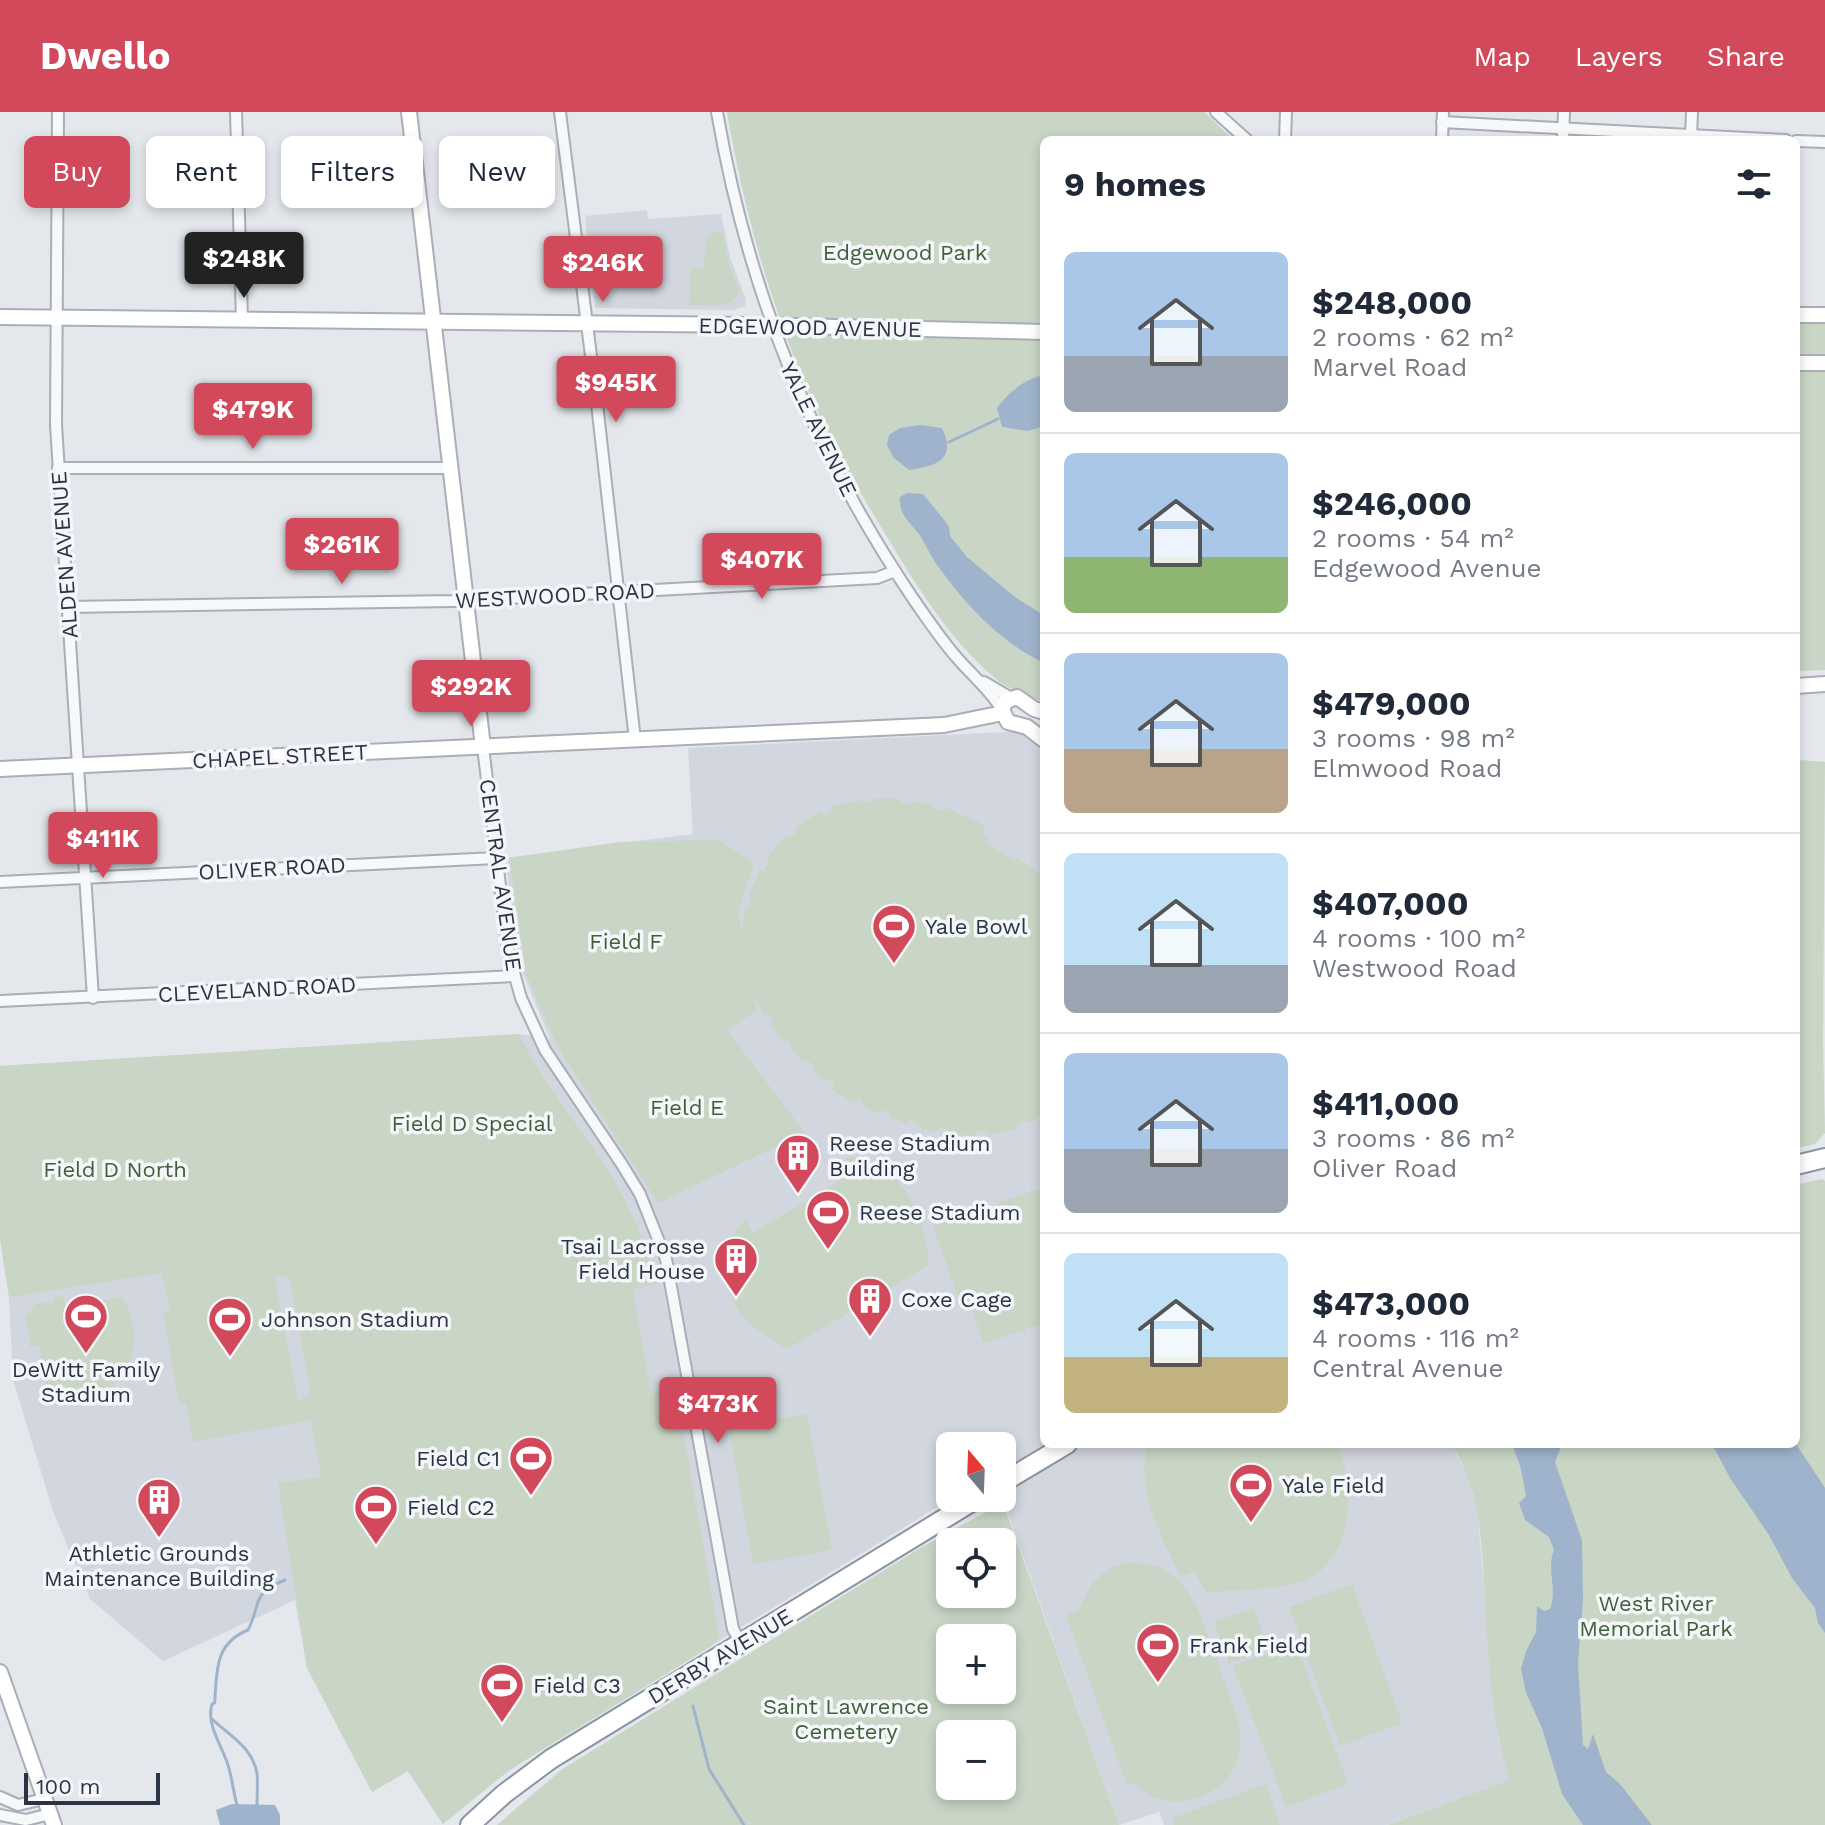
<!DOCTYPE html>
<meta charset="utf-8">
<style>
:root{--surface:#fff;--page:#f6f6f7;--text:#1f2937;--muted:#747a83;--line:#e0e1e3;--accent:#d1495b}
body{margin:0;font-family:"Work Sans",sans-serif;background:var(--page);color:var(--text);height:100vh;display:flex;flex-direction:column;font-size:30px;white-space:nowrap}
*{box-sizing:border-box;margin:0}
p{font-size:26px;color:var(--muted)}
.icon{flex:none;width:44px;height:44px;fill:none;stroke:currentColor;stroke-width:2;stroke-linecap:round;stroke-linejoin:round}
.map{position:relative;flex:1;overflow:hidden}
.sheet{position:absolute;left:1040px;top:24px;width:760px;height:1312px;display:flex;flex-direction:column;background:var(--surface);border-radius:12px;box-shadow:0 4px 12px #0003}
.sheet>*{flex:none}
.banner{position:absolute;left:24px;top:24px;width:760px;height:72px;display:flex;gap:16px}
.needle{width:52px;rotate:341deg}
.tools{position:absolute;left:936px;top:1320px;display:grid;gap:16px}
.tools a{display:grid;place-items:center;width:80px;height:80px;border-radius:12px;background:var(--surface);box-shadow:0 4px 12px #0003;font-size:40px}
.scale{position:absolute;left:24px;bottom:20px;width:136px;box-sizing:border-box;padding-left:8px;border:4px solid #2b3445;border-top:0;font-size:22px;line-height:28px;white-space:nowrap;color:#2b3445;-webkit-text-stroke:6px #f4f6f9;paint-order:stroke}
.price{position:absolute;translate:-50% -68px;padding:0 18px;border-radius:8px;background:var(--accent);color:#fff;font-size:26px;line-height:52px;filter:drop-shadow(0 2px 4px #0008)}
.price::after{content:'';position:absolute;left:50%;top:48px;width:24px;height:18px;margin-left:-12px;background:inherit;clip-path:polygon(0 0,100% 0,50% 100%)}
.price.active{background:#222;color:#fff}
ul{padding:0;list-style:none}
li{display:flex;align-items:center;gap:24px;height:200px;padding:0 24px}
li+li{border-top:2px solid var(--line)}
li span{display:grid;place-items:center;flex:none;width:224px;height:160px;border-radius:12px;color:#555}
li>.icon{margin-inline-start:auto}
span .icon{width:96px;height:96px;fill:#fffc;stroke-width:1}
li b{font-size:34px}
h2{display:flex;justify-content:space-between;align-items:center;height:96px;padding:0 24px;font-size:34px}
.tag{padding:0 28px;border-radius:12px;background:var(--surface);box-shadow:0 4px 12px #0003;font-size:28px;line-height:72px}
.tag.active{background:var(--accent);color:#fff}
header{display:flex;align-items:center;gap:48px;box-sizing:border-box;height:112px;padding:0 40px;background:var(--accent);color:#fff}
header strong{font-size:38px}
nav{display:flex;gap:44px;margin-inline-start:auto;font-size:28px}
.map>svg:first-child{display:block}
</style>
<header>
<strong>Dwello</strong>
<nav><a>Map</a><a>Layers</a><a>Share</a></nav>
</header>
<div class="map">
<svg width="1825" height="1713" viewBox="0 0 1825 1713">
<rect width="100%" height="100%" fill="#e4e7ec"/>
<g fill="#d2d6de">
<polygon points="647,98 648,107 721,102 730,145 746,188 745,194 733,198 595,196 585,104"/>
<polygon points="1022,619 1044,633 1044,1332 1451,1332 1467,1363 1477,1399 1499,1628 1511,1668 1386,1713 1164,1713 1159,1700 1119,1713 1002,1385 1002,1334 950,1334 952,1386 528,1646 492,1671 443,1712 408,1659 372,1680 307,1556 295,1488 163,1549 90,1487 54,1402 13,1268 9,1185 0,1127 0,954 519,922 550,927 522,859 505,746 693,722 688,636"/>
</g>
<g fill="#c9d6c5" fill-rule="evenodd">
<path d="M727,0h477l30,28h-190v563c-14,-7 -37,-14 -48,-24 -45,-38 -77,-89 -107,-139 -24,-40 -49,-79 -68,-121 -46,-97 -76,-202 -94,-307z"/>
<path d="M716,119l7,2 6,33 11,25c-9,20 -33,14 -51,14l1,-36 14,-1 2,-30z"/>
<polygon points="1796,209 1825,210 1825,245 1796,245"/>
<polygon points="1796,258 1825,258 1825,558 1796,559"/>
<polygon points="1796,625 1798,625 1799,648 1825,650 1823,933 1825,1021 1815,1032 1796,1036"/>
<polygon points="875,686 901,687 901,691 911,692 913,689 932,693 932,697 942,699 944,695 985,713 982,723 988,726 986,731 1015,749 1017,746 1038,761 1044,755 1044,1002 1028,1011 1024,1008 1017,1012 1016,1017 988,1023 985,1019 977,1019 974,1024 950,1022 948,1017 939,1016 936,1020 920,1016 918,1011 909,1008 907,1012 890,1005 890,1001 882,998 878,1001 862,994 863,989 858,986 854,991 832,978 835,971 830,967 826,970 812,958 814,954 807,948 803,949 790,937 792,933 786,926 782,928 771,913 773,910 768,901 763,902 754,884 756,899 727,918 805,1021 658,1091 558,935 527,864 509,746 620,730 719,728 754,751 738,800 742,818 745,796 749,796 751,788 748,785 760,758 764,758 769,750 766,747 785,724 789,726 797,720 795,716 820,699 825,703 833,699 832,694 862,688 864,691 874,690"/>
<path d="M519,922c25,53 65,96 95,146 19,32 32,68 43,103l-24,7 18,104 25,-3 43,245 -4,8 -207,127 -65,53 -35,-53 -36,21 -65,-124 -29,-185 43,-6 -10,-57 -118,22 -7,-38h-7l-16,-91 7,-2 -8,-38 -153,24 -9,-58v-173zM284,1164l6,3 20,111 -3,6 -9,6 -23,-124z"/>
<path d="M850,1044c8,2 18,3 25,7 37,20 51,64 54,102l-142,84c-16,-10 -34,-20 -46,-35 -19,-25 -23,-74 5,-94l7,13 90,-54 -7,-14z"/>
<path d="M1822,1067l3,2v644h-438l123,-45c-17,-53 -21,-108 -24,-163 -4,-58 -2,-122 -35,-173h345v-259z"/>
<polygon points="1044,1075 1044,1211 984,1232 967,1186 959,1188 933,1114"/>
<path d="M62,1184l4,11 56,-10c34,59 -7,113 -73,106l-10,-57 -10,1 2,-3 -6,-26 10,-14 19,-2v-4z"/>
<polygon points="807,1302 832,1438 753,1452 729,1316"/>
<path d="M1148,1332h190c15,38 17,105 -23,131 -22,15 -82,16 -109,17l-12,-21 -13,6c-20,-41 -46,-86 -33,-133z"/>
<path d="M1003,1391l116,322h-622l64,-55 359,-222zM950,1430h52v52h-52zM1002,1526v52h-52v-52zM1002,1622v52h-52v-52z"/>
<path d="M1126,1451c59,-4 73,46 89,91 8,24 17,48 25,72 1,14 1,29 -6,42 -20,37 -72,45 -101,15l-6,2 -61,-170 13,-5c10,-25 20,-40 47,-47z"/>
<polygon points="1352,1472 1402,1611 1340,1634 1289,1495"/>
<polygon points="1254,1496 1268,1537 1229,1551 1214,1510"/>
<polygon points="1296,1531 1348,1672 1286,1695 1233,1554"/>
<polygon points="1266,1672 1280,1713 1174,1713 1172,1706"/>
</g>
<g fill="#9fb4cc">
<path d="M1044,263v51l-16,5 -26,-4 -5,-19c11,-16 28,-29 47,-33z"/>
<path d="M920,313l22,3c15,31 -5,38 -33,42l-16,-13 -6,-12 2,-10 11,-7z"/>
<path d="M907,381l16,1 26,32 1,10 17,21 48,40 24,15 5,10v41c-46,-22 -80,-60 -109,-101 -6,-9 -10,-19 -16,-28 -9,-11 -21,-21 -19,-37z"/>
<path d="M1512,1332h50l-7,18 27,78 1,61 -5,62 5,82 5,4 5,-15 13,38 14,12 32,41h-69l-21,-31 -20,-66 -16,-35 -5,-24 5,-18 10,-19 1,-26 7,5 6,-2c8,-19 -4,-40 4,-59l-5,-13 -24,-17 -6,-17 7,-7 -5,-27z"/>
<polygon points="1712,1332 1796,1332 1825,1376 1825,1521 1818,1511 1815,1496 1792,1466 1769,1423 1730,1366"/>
<polygon points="232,1692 275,1693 280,1703 280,1713 220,1713 216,1698"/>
</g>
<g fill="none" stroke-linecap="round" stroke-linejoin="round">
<g stroke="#9fb4cc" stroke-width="3">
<polyline points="949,330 998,307"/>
<polyline points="693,1594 709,1657 744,1713"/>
<path d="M212,1607c18,17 40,28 45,54 1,10 0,22 0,32"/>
<path d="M237,1693c-4,-14 -5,-29 -10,-43 -5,-15 -19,-36 -16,-53 2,-12 4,1 4,-12 2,-29 1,-54 33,-67 14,-27 2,-36 37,-50"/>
</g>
<g stroke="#a9aeb7" stroke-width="14">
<g id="street">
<polyline points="58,0 56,313 93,886"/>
<polyline points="236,0 242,207"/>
<polyline points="560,0 596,283 635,628"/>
<path d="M717,0c31,180 95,337 197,488 14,20 28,41 44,59 15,17 33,32 44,51"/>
<polyline points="1216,0 1247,28"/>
<polyline points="1442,10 1786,28"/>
<polyline points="1691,26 1692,0"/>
<polyline points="1285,28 1286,0"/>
<polyline points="1442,28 1443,0"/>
<polyline points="1563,28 1564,0"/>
<polyline points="1796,29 1825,30"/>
<polyline points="58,356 450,356"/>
<polyline points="68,495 453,489 877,466 895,459"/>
<polyline points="984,570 1011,586"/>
<polyline points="483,635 508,839 521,886 545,938 621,1051 640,1082 666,1147 733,1517 741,1531"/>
<polyline points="0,770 496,746"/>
<polyline points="0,889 514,864"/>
<polyline points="0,1685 18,1693 44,1687"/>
<polyline points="0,1703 26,1708 50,1702"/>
</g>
</g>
<g stroke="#a9aeb7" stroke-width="18">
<g id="secondary">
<polyline points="409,0 483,635"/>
<polyline points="1796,203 1825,203"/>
<polyline points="0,205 755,213 1044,220"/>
<polyline points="1796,251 1825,251"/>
<polyline points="1796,574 1825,572"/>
<polyline points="1044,600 1034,597 1017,585 1006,589 1002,598 1008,610 1027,615 1044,628"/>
<polyline points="0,657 944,613 1003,601"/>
<polyline points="0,1560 54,1713"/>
</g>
</g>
<g stroke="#8b94a3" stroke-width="22">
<g id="highway">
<polyline points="1796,1053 1825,1046"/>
<polyline points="1002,1371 1067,1332"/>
<polyline points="470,1713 504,1682 551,1647 978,1386"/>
</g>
</g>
<use href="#street" stroke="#f7f8fa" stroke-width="10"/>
<use href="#secondary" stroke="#fff" stroke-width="14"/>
<use href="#highway" stroke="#fff" stroke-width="18"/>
</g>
<defs>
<g id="stadium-pin" transform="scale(2.3)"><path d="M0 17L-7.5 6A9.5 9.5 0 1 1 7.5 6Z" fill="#d1495b" stroke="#f4f6f9"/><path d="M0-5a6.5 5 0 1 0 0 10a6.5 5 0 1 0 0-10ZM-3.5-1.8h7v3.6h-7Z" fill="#fff"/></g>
<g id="building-pin" transform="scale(2.3)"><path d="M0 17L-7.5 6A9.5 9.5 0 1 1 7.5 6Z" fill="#d1495b" stroke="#f4f6f9"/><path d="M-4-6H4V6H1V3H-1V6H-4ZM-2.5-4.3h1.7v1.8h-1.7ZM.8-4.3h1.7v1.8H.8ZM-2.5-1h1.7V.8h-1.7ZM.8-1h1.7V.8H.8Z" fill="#fff"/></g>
</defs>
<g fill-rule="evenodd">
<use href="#stadium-pin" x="894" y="814"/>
<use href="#building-pin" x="798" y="1044"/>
<use href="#stadium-pin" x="828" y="1100"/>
<use href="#building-pin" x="736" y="1147"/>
<use href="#building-pin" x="870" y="1187"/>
<use href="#stadium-pin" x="86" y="1204"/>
<use href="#stadium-pin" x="230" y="1207"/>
<use href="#stadium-pin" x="531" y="1346"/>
<use href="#stadium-pin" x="1251" y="1373"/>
<use href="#building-pin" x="159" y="1388"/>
<use href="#stadium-pin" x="376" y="1395"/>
<use href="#stadium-pin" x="1158" y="1533"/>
<use href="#stadium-pin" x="502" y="1573"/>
</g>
<g text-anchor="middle" stroke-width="7" stroke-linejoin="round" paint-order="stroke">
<g font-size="22" fill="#3f6138" stroke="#f4f6f9">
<text x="905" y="148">Edgewood Park</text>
<text x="626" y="837">Field F</text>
<text x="687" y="1003">Field E</text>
<text x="472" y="1019">Field D Special</text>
<text x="115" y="1065">Field D North</text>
<text x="1656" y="1499">West River<tspan x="1656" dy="25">Memorial Park</tspan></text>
<text x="846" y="1602">Saint Lawrence<tspan x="846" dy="25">Cemetery</tspan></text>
</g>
<g font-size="22" fill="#2b3445" stroke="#f4f6f9">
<text transform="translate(810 215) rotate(1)" y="8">EDGEWOOD AVENUE</text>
<text transform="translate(819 317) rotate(64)" y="8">YALE AVENUE</text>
<text transform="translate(64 443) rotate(-94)" y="8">ALDEN AVENUE</text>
<text transform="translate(555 483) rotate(-3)" y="8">WESTWOOD ROAD</text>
<text transform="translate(280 644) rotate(-3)" y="8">CHAPEL STREET</text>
<text transform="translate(272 756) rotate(-3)" y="8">OLIVER ROAD</text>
<text transform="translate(501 763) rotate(82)" y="8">CENTRAL AVENUE</text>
<text transform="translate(257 877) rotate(-3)" y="8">CLEVELAND ROAD</text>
<text transform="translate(720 1544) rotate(-31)" y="8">DERBY AVENUE</text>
</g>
<g font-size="22" fill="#2b3445" stroke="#f4f6f9" text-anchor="start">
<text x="925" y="822">Yale Bowl</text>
<text x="829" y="1039">Reese Stadium<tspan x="829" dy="25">Building</tspan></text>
<text x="859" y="1108">Reese Stadium</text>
<text x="705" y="1142" text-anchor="end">Tsai Lacrosse<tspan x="705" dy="25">Field House</tspan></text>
<text x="901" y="1195">Coxe Cage</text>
<text x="261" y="1215">Johnson Stadium</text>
<text x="86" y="1265" text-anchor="middle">DeWitt Family<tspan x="86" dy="25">Stadium</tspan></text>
<text x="500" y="1354" text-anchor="end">Field C1</text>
<text x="1282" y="1381">Yale Field</text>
<text x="407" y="1403">Field C2</text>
<text x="159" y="1449" text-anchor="middle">Athletic Grounds<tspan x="159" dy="25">Maintenance Building</tspan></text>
<text x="1189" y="1541">Frank Field</text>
<text x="533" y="1581">Field C3</text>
</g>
</g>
</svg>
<div class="tools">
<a><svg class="needle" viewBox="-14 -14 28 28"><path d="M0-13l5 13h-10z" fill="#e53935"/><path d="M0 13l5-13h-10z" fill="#747a83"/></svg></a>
<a><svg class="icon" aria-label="locate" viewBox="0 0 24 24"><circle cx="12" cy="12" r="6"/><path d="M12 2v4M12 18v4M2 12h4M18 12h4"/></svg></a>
<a>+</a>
<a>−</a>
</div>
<div class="scale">100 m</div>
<b class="price active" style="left:244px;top:188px">$248K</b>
<b class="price" style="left:603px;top:192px">$246K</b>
<b class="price" style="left:616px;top:312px">$945K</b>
<b class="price" style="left:253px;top:339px">$479K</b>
<b class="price" style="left:342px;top:474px">$261K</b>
<b class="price" style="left:762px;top:489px">$407K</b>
<b class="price" style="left:471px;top:616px">$292K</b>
<b class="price" style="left:103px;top:768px">$411K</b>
<b class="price" style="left:718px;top:1333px">$473K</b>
<div class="banner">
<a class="tag active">Buy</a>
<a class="tag">Rent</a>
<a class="tag">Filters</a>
<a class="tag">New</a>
</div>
<section class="sheet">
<h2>9 homes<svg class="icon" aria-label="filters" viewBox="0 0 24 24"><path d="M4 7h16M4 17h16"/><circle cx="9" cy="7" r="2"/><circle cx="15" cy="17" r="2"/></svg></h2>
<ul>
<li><span style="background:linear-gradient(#a9c7e8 65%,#9aa5b1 0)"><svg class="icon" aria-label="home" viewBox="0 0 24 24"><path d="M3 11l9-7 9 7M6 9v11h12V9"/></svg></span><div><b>$248,000</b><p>2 rooms · 62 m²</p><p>Marvel Road</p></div></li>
<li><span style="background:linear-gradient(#a9c7e8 65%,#8fb573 0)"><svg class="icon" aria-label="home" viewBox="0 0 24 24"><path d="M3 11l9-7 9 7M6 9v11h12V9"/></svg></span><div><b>$246,000</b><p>2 rooms · 54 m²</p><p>Edgewood Avenue</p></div></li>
<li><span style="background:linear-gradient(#a9c7e8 60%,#b9a48a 0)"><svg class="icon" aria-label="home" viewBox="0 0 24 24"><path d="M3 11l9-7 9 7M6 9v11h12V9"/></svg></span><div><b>$479,000</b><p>3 rooms · 98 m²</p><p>Elmwood Road</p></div></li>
<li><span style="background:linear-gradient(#bfe0f5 70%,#9aa5b1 0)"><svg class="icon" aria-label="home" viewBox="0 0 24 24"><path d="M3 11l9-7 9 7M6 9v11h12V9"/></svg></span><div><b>$407,000</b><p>4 rooms · 100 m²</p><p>Westwood Road</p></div></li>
<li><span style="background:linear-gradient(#a9c7e8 60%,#9aa5b1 0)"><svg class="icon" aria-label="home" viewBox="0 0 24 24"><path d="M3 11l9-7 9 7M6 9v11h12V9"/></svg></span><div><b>$411,000</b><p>3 rooms · 86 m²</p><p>Oliver Road</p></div></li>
<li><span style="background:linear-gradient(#bfe0f5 65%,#c2b280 0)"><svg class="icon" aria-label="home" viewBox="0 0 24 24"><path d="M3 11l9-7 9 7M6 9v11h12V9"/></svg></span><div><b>$473,000</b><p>4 rooms · 116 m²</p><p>Central Avenue</p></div></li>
</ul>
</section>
</div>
